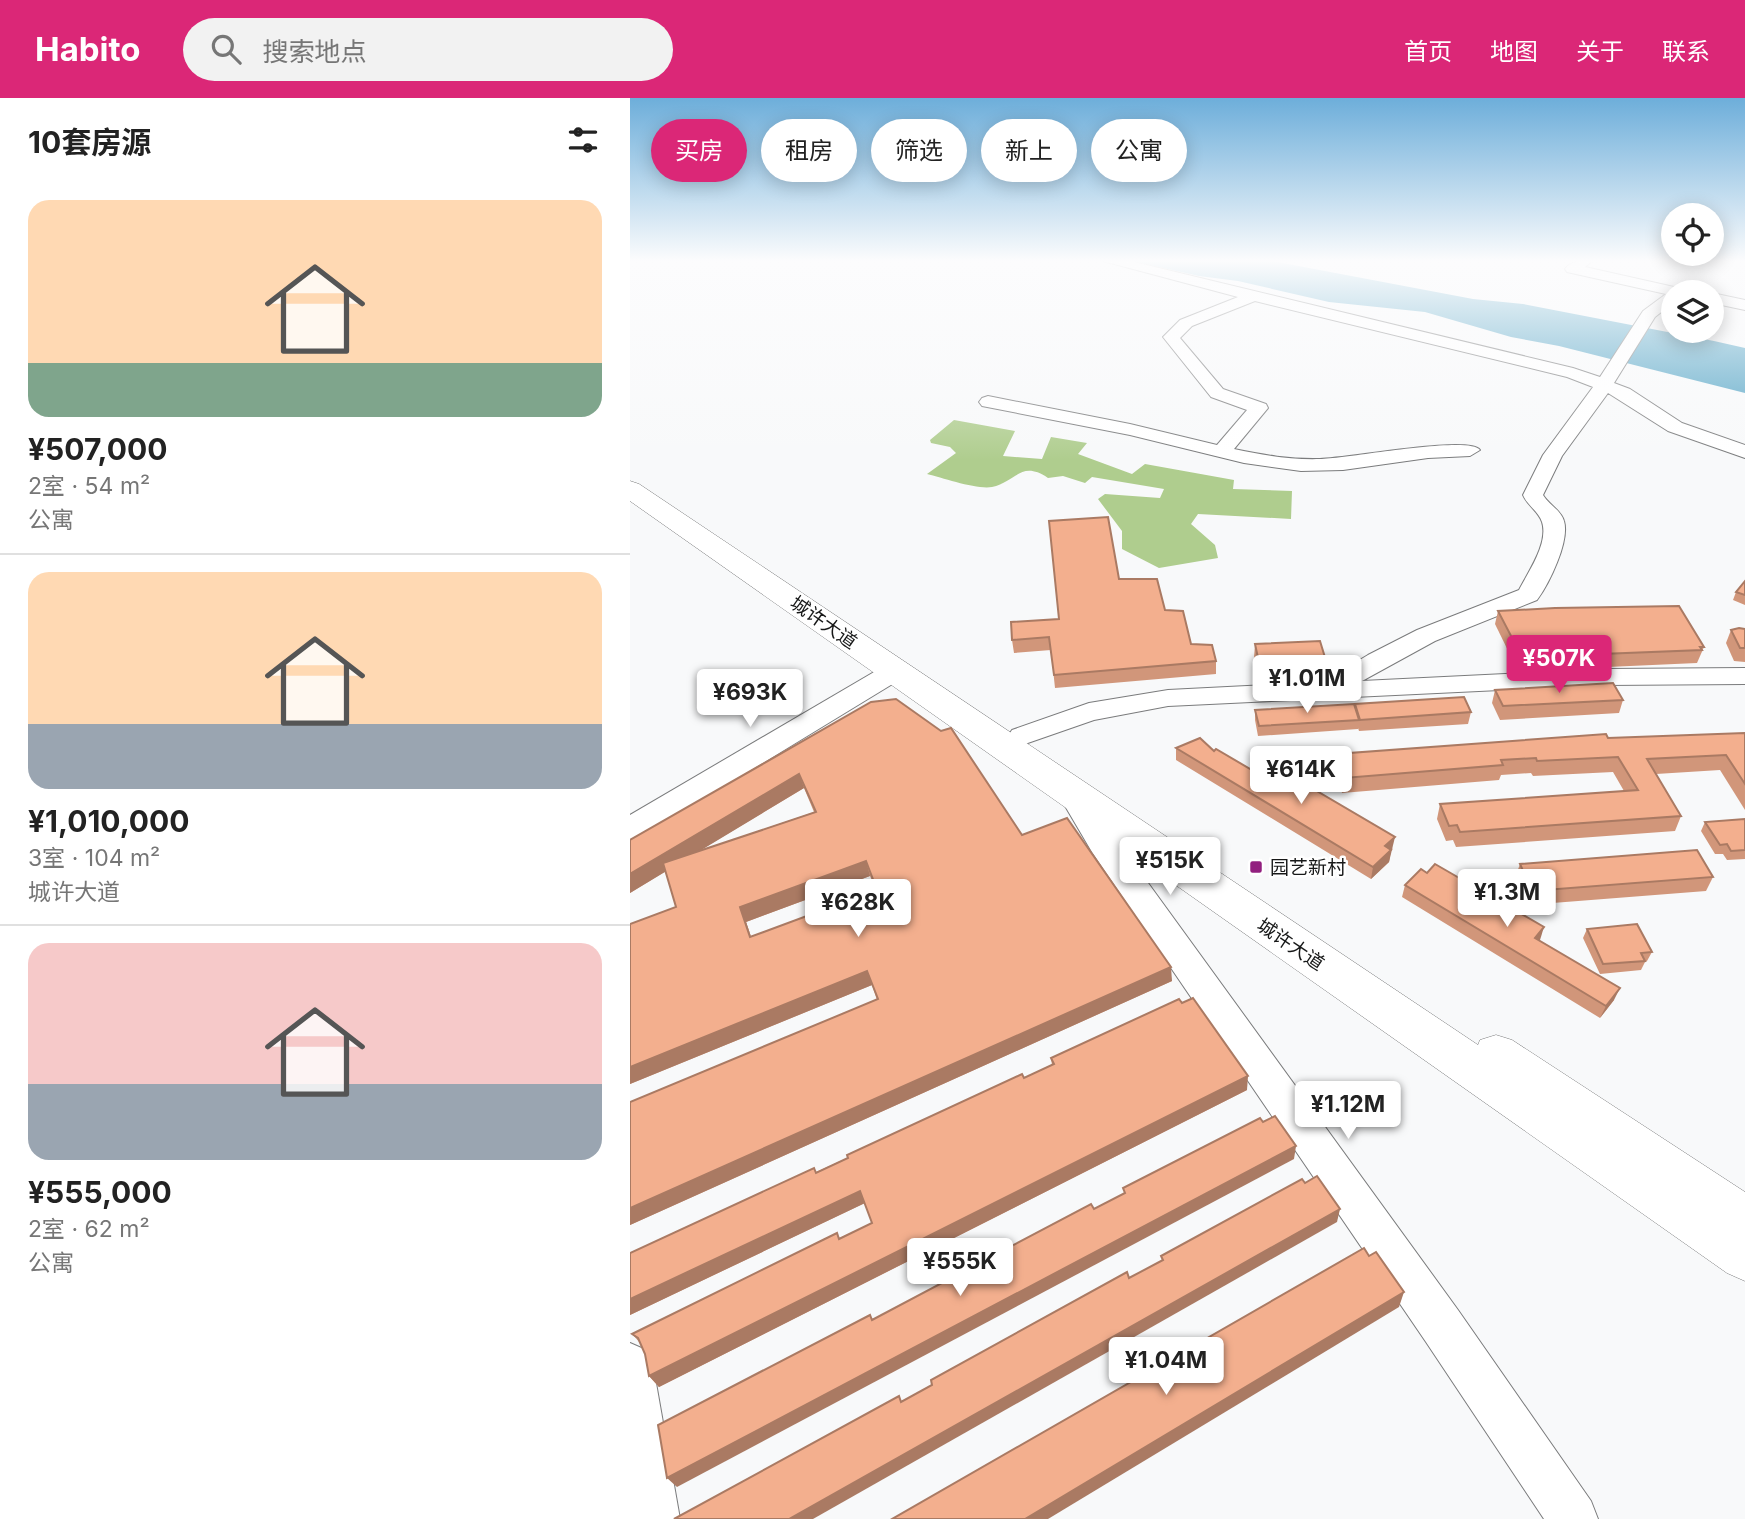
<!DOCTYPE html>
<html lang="zh">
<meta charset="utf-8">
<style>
:root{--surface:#fff;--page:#f2f2f2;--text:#222;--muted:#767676;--line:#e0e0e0;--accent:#db2777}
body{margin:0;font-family:Inter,"Noto Sans SC",sans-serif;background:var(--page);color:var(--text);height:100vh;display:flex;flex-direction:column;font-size:26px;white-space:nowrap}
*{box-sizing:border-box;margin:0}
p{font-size:23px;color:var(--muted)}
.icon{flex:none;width:38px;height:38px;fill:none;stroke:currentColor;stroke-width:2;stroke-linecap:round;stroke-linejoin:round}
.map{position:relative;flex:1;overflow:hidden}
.sheet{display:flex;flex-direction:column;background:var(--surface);width:630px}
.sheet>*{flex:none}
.guide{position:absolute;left:21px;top:21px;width:665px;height:63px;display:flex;gap:14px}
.buttons{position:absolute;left:1031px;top:105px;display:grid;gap:14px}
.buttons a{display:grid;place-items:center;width:63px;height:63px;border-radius:50%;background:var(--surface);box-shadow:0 4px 18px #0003;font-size:35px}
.price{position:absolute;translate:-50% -60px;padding:0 16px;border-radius:7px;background:#fff;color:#222;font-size:23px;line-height:46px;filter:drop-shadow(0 2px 4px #0008)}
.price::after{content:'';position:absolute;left:50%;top:42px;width:21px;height:16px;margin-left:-10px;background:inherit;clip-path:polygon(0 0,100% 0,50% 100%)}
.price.current{background:var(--accent);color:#fff}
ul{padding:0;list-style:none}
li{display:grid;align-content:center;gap:14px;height:371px;padding:0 28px}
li+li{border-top:2px solid var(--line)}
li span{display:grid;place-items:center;height:217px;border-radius:21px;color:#555}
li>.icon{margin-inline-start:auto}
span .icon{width:126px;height:126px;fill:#fffc;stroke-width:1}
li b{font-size:30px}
h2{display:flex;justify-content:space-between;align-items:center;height:84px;padding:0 28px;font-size:30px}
.tag{padding:0 24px;border-radius:32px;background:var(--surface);box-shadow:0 4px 18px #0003;font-size:24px;line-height:63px}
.tag.current{background:var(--accent);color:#fff}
header{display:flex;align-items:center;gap:42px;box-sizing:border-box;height:98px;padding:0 35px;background:var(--accent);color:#fff}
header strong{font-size:33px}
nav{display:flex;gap:38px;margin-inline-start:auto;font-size:24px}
.search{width:490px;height:63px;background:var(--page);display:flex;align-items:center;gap:18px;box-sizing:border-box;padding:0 24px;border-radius:38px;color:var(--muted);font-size:26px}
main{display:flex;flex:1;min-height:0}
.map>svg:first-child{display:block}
</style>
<header>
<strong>Habito</strong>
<div class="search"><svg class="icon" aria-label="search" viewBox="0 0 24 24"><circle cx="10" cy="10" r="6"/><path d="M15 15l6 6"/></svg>搜索地点</div>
<nav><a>首页</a><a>地图</a><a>关于</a><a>联系</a></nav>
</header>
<main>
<section class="sheet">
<h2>10套房源<svg class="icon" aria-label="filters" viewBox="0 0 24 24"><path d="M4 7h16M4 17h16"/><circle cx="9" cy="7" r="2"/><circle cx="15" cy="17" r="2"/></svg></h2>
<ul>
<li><span style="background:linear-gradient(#ffd9b3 75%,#7fa58c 0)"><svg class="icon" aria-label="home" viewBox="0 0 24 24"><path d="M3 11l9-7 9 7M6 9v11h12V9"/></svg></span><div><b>¥507,000</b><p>2室 · 54 m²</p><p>公寓</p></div></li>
<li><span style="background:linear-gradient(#ffd9b3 70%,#9aa5b1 0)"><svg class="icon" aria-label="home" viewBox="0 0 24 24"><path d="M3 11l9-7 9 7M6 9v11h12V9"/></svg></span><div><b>¥1,010,000</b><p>3室 · 104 m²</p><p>城许大道</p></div></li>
<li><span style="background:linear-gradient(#f6c9c9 65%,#9aa5b1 0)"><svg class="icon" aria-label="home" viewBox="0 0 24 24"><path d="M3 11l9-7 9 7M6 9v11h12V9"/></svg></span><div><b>¥555,000</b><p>2室 · 62 m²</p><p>公寓</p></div></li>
</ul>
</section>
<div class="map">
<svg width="1115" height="1421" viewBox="0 0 1115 1421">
<rect width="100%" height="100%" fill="#f8f9fa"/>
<path fill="#afcd8e" d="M324,322l61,11 -12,25 39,3 9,-22 36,6 -9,11 54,20 13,-10 89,16 -1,9 59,2 -1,28 -93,-5 -7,10 24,21 3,13 -59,10 -37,-19v-18l-24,-32 7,-5 55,4 4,-9 -72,-12 -7,6 -22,-7 -15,2c-27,-18 -31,3 -56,9 -14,3 -49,-9 -65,-13l29,-21 -6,-6 -19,-4 -1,-3z"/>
<polygon fill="#54a4c5" points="502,163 642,163 843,201 893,206 1084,243 1115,250 1115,295 929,248 881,239 795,214 699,204 608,183 569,178"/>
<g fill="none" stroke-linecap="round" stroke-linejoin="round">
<g stroke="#7a7b7c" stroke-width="2">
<g id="minor">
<path d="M473,163h27l443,107 27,9 43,-66 23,-17 -99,-22 -2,-3c7,-9 16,-8 27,-8l-7,6 98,22 2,3h-12v11l-18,14 -41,66 16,6 52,34 63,22v13l-77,-27 -60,-38 -46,63 -19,39c6,10 18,15 21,26 6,20 -15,63 -27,79l-102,41 -73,40 243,-12 140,-1v16l-140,1 -437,21 -74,14 -72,25 -10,-3 -4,-6 4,-6 77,-27 79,-13 155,-8 45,-27 49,-25 102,-40c9,-18 30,-47 23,-68 -3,-10 -15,-17 -19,-27l20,-40 50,-68 -26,-10 -312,-76 -63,25 -12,12 43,51 43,15 2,4 -34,41c29,6 57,11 86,10 26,0 149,-24 160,-9l-10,6 -42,2 -85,12 -42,1 -57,-8 -114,-28 -148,-29 -3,-4 3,-4 6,-2 142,28 87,21 30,-35 -36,-13 -48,-60 17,-17 58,-23z"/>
<polygon points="1082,195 1115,202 1115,212 1082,205"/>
<polygon points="265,565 274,567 278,573 274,579 11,739 0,742 0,717 256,567"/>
<polygon points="443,686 453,689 484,738 828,1212 961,1403 968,1421 914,1421 796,1244 462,754 428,696 433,689"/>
<polygon points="0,1245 16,1252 23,1268 50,1421 0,1421"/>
</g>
</g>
<g stroke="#7a7b7c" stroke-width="1">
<polygon id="major" points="0,383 9,386 848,947 850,942 866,937 882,942 1115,1094 1115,1183 1097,1175 0,403"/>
</g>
<use href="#minor" fill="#fff" fill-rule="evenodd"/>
<use href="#major" fill="#fff" fill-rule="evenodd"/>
</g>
<g fill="#d1967a" fill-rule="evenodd">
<polygon points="489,481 535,512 561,546 586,563 586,576 425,590 421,552 384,555 382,542 429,521"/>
<polygon points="1115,483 1115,507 1103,502 1106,494"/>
<polygon points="868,513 1074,549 1067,565 888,573 865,526"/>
<polygon points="1115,531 1115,564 1104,563 1096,545 1101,532"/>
<polygon points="625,546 697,566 696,579 629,583 624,560"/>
<polygon points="865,592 993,602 989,615 870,622 862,605"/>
<path d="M241,604l151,133 150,146 -542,244v-123l247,-102 -5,-15 -242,99v-160l46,-17 -10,-36 -36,22v-53zM174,690l10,24 -115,39zM240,778l6,14 -125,47 -5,-15z"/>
<polygon points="725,606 841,614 838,626 729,633 728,630 728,631 628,638 625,622 625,612 725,609"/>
<polygon points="1115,635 1115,712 1090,672 1026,676 1051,718 1045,733 826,749 823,742 816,743 807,721 810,706 994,693 983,674 903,678 901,675 871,677 869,682 712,695 704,671 706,656 978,640"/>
<polygon points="546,650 584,653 763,751 761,752 759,764 741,781 546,662"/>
<polygon points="1115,721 1115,761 1097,762 1093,756 1085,756 1071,733 1075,724"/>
<polygon points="890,766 1083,779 1076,793 897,807 885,780"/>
<polygon points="775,787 910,842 909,843 984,902 970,920 772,799"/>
<polygon points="957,831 1022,854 1017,863 1015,864 1011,872 970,876 953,840"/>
<polygon points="421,960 617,992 29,1289 19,1278 15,1256 12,1247 2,1236 242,1125 235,1105 0,1217 0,1155 186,1074 422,967"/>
</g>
<g fill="#aa7a63">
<polygon points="169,676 174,690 0,795 0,776"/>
<polygon points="765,739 759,764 741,781 743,769 755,748"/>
<polygon points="236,763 240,778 116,824 126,853 110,809"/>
<polygon points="914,829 910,842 900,852 905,840"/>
<polygon points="541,869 542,883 0,1127 0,1110"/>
<polygon points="237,873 242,887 0,986 0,969"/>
<polygon points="990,890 984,902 970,920 976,908"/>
<polygon points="618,978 617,992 29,1289 19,1278"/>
<polygon points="666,1048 664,1061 47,1389 37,1380"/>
<polygon points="230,1093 235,1105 0,1217 0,1201"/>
<polygon points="710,1111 707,1124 183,1421 159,1421"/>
<polygon points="774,1194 769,1209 418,1421 395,1421"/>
</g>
<g fill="#f3af8e" stroke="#aa7a63" stroke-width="2" fill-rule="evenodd">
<polygon points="478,419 489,481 527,481 535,512 553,513 561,546 582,547 586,563 424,577 419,539 382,542 381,524 429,521 419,423"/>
<polygon points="1115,483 1115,497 1106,494"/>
<polygon points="1049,508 1074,549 1070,549 1072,552 892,559 868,513 925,510"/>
<polygon points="1109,530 1115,531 1115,550 1110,550 1101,532"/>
<polygon points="690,543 697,566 630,569 625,546"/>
<polygon points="983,585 993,602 873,608 865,592"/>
<polygon points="834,599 841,614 730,622 725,606"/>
<path d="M266,601l45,32 10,-3 71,107 45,-17 104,149 -541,241v-106l248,-103 -11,-28 -237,96v-143l46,-17 -13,-44 153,-51 -17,-38 -169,100v-34l241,-138zM236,763l11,29 -127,47 -10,-30z"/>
<polygon points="724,606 729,622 629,628 625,612"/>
<polygon points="1115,635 1115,686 1096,657 1017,661 1051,718 830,734 827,727 819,728 810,706 1008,692 988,659 907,663 906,660 871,662 873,667 714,680 706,656 976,636 978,640"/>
<polygon points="570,640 584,653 586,651 656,692 668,682 765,739 755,748 761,752 743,769 546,650"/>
<polygon points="1115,721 1115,752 1101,753 1097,746 1090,747 1075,724"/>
<polygon points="1067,752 1083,779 902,793 890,766"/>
<polygon points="805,766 914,829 905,840 990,890 976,908 775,787 791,771 797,775"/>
<polygon points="1007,826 1022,854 1011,855 1015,863 973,866 957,831"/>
<polygon points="563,900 618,978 19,1278 15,1256 8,1240 2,1236 207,1135 209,1141 242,1125 230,1093 0,1201 0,1155 184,1070 186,1075 218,1060 217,1057 392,976 394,980 424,966 421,960 549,901 552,905"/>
<polygon points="645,1018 666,1048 37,1380 28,1327 240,1217 242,1222 461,1106 464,1111 495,1095 493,1090 630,1020 633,1024"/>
<polygon points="687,1078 710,1111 159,1421 44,1421 269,1298 271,1304 302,1287 301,1282 497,1174 499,1180 533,1162 531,1158 672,1081 675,1085"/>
<polygon points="734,1150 739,1158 746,1154 774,1194 395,1421 262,1421"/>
</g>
<linearGradient id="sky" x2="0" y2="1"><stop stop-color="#6daeda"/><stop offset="0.45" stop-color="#fcfcfd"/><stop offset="1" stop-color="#fcfcfd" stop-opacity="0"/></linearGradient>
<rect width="1115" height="362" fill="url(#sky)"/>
<rect fill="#92207f" stroke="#fff" stroke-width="2.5" x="619" y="762" width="14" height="14" rx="3.5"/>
<g text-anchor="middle" stroke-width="5" stroke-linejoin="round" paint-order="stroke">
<g font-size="19" fill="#171818" stroke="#fff">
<text transform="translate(194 524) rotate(35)" y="7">城许大道</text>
<text transform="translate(661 846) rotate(34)" y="7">城许大道</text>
</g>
<g font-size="19" fill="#171818" stroke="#fff" text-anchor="start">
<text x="640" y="776">园艺新村</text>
</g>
</g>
</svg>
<div class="buttons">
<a><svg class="icon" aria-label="locate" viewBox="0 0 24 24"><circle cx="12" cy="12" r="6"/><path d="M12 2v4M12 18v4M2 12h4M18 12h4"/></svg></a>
<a><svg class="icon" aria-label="layers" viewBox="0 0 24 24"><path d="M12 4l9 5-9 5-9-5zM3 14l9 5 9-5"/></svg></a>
</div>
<b class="price current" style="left:929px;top:597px">¥507K</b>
<b class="price" style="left:677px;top:617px">¥1.01M</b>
<b class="price" style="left:120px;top:631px">¥693K</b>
<b class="price" style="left:671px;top:708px">¥614K</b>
<b class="price" style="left:540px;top:799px">¥515K</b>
<b class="price" style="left:877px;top:831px">¥1.3M</b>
<b class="price" style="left:228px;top:841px">¥628K</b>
<b class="price" style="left:718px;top:1043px">¥1.12M</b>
<b class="price" style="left:330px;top:1200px">¥555K</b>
<b class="price" style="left:536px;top:1299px">¥1.04M</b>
<div class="guide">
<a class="tag current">买房</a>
<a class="tag">租房</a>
<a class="tag">筛选</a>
<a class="tag">新上</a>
<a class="tag">公寓</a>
</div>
</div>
</main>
